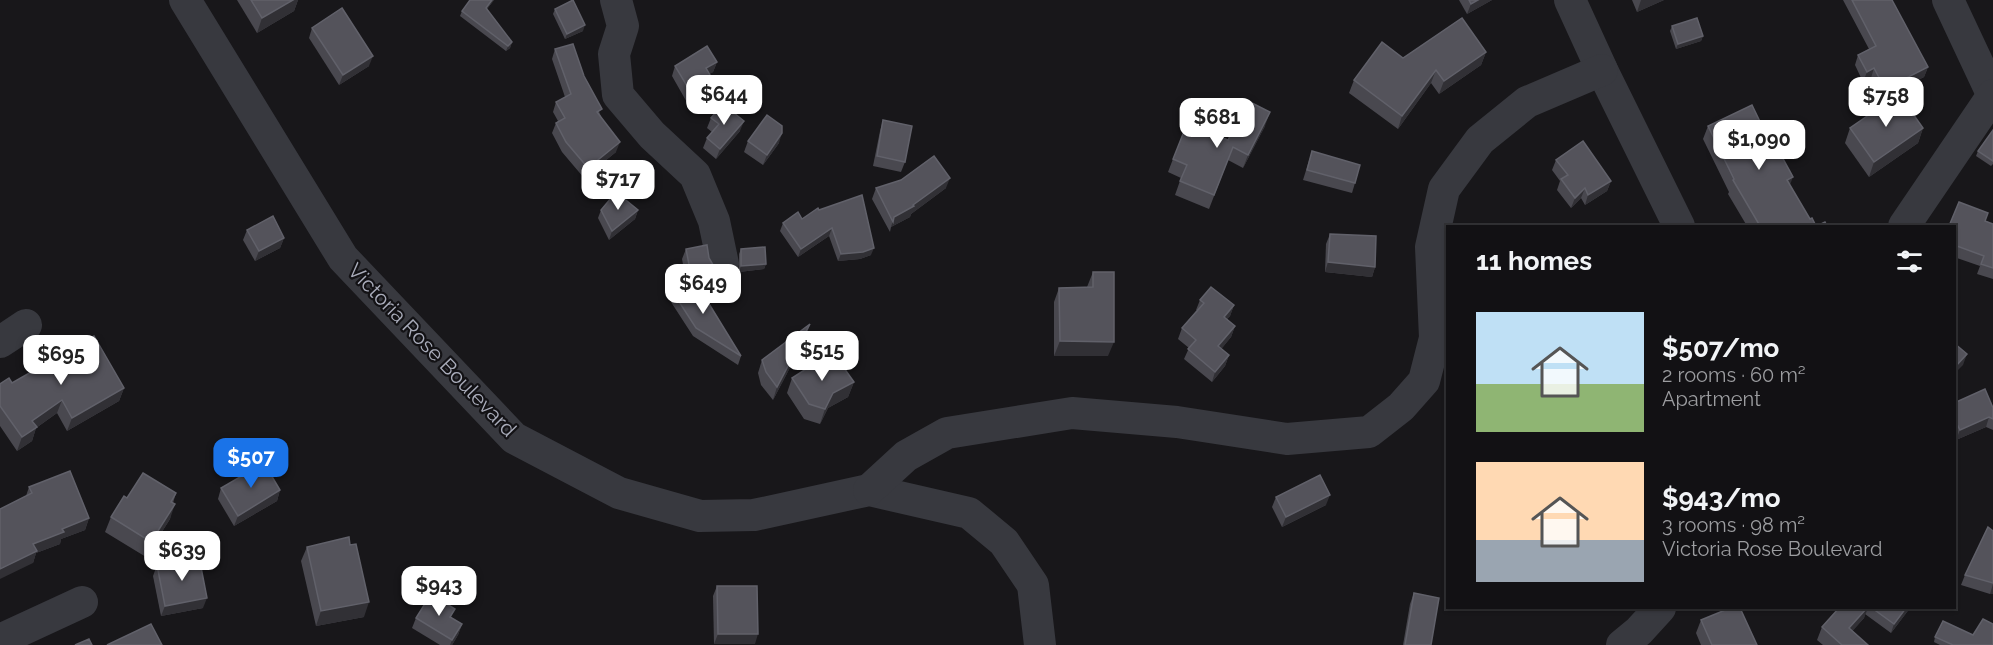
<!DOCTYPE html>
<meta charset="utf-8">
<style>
:root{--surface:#121114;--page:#1f1f22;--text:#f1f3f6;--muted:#9c9da0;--line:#313134;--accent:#1a73e8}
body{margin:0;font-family:Raleway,sans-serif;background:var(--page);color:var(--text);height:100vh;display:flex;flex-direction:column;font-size:22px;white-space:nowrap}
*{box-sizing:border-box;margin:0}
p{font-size:20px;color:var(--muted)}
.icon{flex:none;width:33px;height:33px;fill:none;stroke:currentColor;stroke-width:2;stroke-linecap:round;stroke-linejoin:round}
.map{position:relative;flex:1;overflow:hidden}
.details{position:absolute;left:1446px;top:225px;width:510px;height:384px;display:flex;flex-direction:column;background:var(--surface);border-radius:0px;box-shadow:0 2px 4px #0004,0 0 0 2px var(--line)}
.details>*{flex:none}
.price{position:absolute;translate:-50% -51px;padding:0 14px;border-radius:12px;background:#fff;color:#222;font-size:20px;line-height:39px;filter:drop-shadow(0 2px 3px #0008)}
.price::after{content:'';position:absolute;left:50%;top:36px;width:18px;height:14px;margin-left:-9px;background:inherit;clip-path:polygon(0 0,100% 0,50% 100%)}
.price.selected{background:var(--accent);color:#fff}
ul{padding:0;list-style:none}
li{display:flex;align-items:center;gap:18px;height:150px;padding:0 30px}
li span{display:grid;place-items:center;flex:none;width:168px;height:120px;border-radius:0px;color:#555}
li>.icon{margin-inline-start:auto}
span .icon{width:72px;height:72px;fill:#fffc;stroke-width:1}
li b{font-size:26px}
h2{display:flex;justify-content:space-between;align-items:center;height:72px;padding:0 30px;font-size:26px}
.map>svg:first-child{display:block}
</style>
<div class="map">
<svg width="1993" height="645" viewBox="0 0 1993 645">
<rect width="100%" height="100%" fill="#18171a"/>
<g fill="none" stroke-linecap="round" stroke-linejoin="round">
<g stroke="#38393f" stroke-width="32">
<polyline points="185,0 343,258 514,438 619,493 700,516 754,515 869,490 969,513 1004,542 1033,585 1040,645"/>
<polyline points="616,0 623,26 614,54 618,95 652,135 695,175 714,221 723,264"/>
<polyline points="1570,0 1602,70 1679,226"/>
<polyline points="1948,0 1993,96"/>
<polyline points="1904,226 1993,95"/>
<polyline points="0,342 26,325"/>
<polyline points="869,490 906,456 947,433 1072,413 1177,422 1287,439 1369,432 1401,407 1424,381 1435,338 1431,247 1444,189 1480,140 1527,102 1602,70"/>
<polyline points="0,640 82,602"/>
<polyline points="1622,645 1639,631 1660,608"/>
</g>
</g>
<g fill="#49484f">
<polygon points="237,0 298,0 294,11 257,33"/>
<polygon points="470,0 494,0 487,9 512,42 510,48 506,51 460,16 462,11"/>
<polygon points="1459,0 1492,0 1467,14"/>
<polygon points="1632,0 1664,0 1637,12"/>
<polygon points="1843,0 1892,0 1928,67 1924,77 1881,99 1871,78 1863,82 1855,65 1858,55 1869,49"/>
<polygon points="555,9 583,31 565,39 553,14"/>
<polygon points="1672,26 1703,36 1701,41 1676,49 1670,31"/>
<polygon points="312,28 369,66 339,85 309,38"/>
<polygon points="555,49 584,76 616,152 584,178 562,152 552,133 556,123 558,121 553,112 556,102 565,97 552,59"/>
<polygon points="1486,52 1481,65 1439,94 1431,83 1398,129 1349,93 1354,80 1403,58"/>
<polygon points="717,62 713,72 709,74 711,93 689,106 672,76 675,66"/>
<polygon points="711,118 740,131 716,159 703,148 707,138 712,132 707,128"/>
<polygon points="883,120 905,162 901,172 873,166 880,131"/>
<polygon points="1265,126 1243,168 1228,160 1209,209 1175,195 1181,178 1168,172 1173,159 1228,140"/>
<polygon points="1708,126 1790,185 1810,219 1816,226 1747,226 1728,194 1729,192 1703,139"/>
<polygon points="1850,128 1923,128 1918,143 1869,177 1845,143"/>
<polygon points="1993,130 1993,164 1991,166 1976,156 1978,151"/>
<polygon points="748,141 779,143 763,165 744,152"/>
<polygon points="1312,151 1355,183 1352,193 1303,180"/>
<polygon points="1556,160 1611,181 1607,191 1585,205 1581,198 1571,208 1557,190 1560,181 1552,170"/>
<polygon points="876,188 946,188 911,214 910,217 891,227 890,232 872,199"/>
<polygon points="601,210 638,210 635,219 609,240 598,218"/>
<polygon points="819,210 871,255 860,259 838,261 829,236 798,257 780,231 783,223 802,219"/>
<polygon points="1985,221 1993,224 1993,279 1977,274 1980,266 1954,257 1954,226"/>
<polygon points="247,230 284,238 280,248 255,261 243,240"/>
<polygon points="1330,234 1375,267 1372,277 1325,272 1326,244"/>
<polygon points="686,249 712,281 697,284 741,356 738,365 693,336 671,302 674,294 687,286 682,259"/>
<polygon points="741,249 766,264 764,269 739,272 739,254"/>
<polygon points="1093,272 1108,356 1054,356 1054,302 1059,288 1087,287"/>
<polygon points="1200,300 1234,305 1230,316 1227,319 1235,326 1231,337 1221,349 1229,355 1225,366 1212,382 1184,359 1189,348 1178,339 1182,328 1197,310 1196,310"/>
<polygon points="806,337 773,400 761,385 758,373 762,360"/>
<polygon points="830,366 854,382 848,397 828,408 820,424 804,419 787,393 792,378"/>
<polygon points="12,383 124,388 119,401 67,431 57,413 36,428 32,441 17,451 0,426 0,384"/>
<polygon points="1954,403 1993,408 1993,430 1986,427 1956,440 1954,437"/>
<polygon points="1448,425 1448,436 1444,433"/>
<polygon points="29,487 89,518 85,530 61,539 60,544 36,553 33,563 26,496"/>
<polygon points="221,488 280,490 277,501 234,526 218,499"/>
<polygon points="176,493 173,503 170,519 146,557 105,532 111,517 127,498"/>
<polygon points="1276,497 1326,505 1282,527 1272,507"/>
<polygon points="1993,531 1993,594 1990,594 1961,585 1965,575"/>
<polygon points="307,547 364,617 316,626 301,561"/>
<polygon points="157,565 203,608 161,616 153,576"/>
<polygon points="717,586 755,644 714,644 713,596"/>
<polygon points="1414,593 1431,645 1403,645 1410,604"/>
<polygon points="1839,608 1910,608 1891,633 1865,614 1864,618 1852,631 1868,645 1823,645 1817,640 1822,627"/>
<polygon points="416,618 452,618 462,624 458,635 452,645 440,645 412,628"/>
<polygon points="1701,620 1757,645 1701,645 1696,633"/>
<polygon points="1973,635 1993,645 1940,645 1934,642 1935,637"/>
</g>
<g fill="#313035">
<polygon points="293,0 298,0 294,11 257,33 262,18"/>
<polygon points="492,0 494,0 484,13 486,8"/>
<polygon points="1478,0 1492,0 1467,14 1471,4"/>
<polygon points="1641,0 1664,0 1637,12"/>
<polygon points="585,25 583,31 565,39 567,34"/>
<polygon points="1703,36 1701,41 1676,49 1678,44"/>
<polygon points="512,42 510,48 506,51 508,46"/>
<polygon points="1486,52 1481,65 1439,94 1444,81"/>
<polygon points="373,56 369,66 339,85 343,75"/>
<polygon points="717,62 713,72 702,79 706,68"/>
<polygon points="1928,67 1924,77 1881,99 1885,89"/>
<polygon points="1874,68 1871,78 1863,82 1867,72"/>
<polygon points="1436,70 1431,83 1398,129 1402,116"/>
<polygon points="714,82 711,93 689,106 693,96"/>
<polygon points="1270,112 1265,126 1243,168 1248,155"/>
<polygon points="744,121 740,131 716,159 720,149"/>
<polygon points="1923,128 1918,143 1869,177 1874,162"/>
<polygon points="782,133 779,143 763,165 767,155"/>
<polygon points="620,142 616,152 584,178 588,168"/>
<polygon points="1793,177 1788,190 1787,180"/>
<polygon points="950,178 946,188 911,214 910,217 891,227 894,217"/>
<polygon points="1611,181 1607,191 1585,205 1588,195"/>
<polygon points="1585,188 1581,198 1571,208 1575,198"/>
<polygon points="638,210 635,219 609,240 612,231"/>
<polygon points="832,228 829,236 798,257 801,249"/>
<polygon points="284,238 280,248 255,261 259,251"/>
<polygon points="874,248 871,255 860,259 838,261 841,254"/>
<polygon points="1328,262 1375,267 1372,277 1325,272"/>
<polygon points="766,264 764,269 739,272 741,266"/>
<polygon points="716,270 712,281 687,286 691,275"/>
<polygon points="1234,305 1230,316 1220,327 1224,317"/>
<polygon points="810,324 806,337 773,400 777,387"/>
<polygon points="1235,326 1231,337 1215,357 1218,346"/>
<polygon points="1060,341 1114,342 1108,356 1054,356"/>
<polygon points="1967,354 1963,365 1954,374 1954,368"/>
<polygon points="1229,355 1225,366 1212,382 1215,372"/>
<polygon points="854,382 848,397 828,408 820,424 825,409 833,393"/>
<polygon points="124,388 119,401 67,431 72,418"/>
<polygon points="62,400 57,413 36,428 32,441 17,451 22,437 32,421"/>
<polygon points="1989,417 1986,427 1956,440 1960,430"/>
<polygon points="280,490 277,501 234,526 238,516"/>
<polygon points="1330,495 1326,505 1282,527 1286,517"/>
<polygon points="175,504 170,519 146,557 151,542"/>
<polygon points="89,518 85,530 61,539 60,544 36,553 33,563 0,579 0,569 33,544 62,529"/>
<polygon points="1993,584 1993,594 1990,594"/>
<polygon points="207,598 203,608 161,616 165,606"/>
<polygon points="369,602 364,617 316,626 321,611"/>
<polygon points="1867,608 1868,608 1864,618 1844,641 1849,628"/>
<polygon points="1906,608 1910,608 1891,633 1894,624"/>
<polygon points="462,624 458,635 452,645 450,645 452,640"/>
<polygon points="718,634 758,634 755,644 714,644"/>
</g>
<g fill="#54535b" stroke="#61616a" stroke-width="1.5">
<polygon points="251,0 293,0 262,18"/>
<polygon points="470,0 492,0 486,8 512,42 508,46 462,11"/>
<polygon points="573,0 585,25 567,34 555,9"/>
<polygon points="1469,0 1478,0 1471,4"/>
<polygon points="1852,0 1892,0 1928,67 1885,89 1874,68 1867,72 1858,55 1876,46"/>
<polygon points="342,8 373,56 343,75 312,28"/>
<polygon points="1462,18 1486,52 1444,81 1436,70 1402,116 1354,80 1382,42 1403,58"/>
<polygon points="1697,18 1703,36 1678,44 1672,26"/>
<polygon points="573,44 584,76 602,109 597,112 620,142 588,168 566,142 556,123 565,118 556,102 571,94 555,49"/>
<polygon points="707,46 717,62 706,68 714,82 693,96 675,66"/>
<polygon points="1899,94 1923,128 1874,162 1850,128"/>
<polygon points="1248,101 1270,112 1248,155 1233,147 1214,195 1180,181 1187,165 1173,159 1187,124 1228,140"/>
<polygon points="723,104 744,121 720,149 707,138 719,124 711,118"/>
<polygon points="1752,105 1777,157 1781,155 1793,177 1787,180 1810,219 1812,218 1816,226 1760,226 1733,180 1734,179 1708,126"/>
<polygon points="767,115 782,126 782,133 767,155 748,141"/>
<polygon points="883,120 912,126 905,162 877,156"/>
<polygon points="1993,130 1993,161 1978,151"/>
<polygon points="1583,141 1611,181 1588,195 1585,188 1575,198 1561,179 1568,175 1556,160"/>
<polygon points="1312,151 1360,165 1355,183 1307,170"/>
<polygon points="934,156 950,178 913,205 914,206 894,217 893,222 876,188 901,180"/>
<polygon points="616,192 638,210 612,231 601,210"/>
<polygon points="862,195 874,248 863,252 841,254 832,228 801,249 783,223 798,212 802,219 818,208 819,210"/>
<polygon points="1959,202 1988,213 1985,221 1993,224 1993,268 1981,264 1984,256 1954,245 1954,226 1949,226"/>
<polygon points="273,216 284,238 259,251 247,230"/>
<polygon points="1825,222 1827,226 1817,226"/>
<polygon points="1330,234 1376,236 1375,267 1328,262"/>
<polygon points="707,245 709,258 716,270 691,275 686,249"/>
<polygon points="765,247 766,264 741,266 741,249"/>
<polygon points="1093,272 1114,272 1114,342 1060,341 1059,288 1093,287"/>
<polygon points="695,281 741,356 696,328 674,294"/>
<polygon points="1211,287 1234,305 1224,317 1235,326 1218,346 1229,355 1215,372 1188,349 1196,340 1182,328 1204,303 1200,300"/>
<polygon points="810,324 777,387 766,372 762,360"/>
<polygon points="94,336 124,388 72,418 62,400 32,421 37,427 22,437 0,406 0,384 9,378 12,383"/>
<polygon points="1954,343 1967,354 1954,368"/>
<polygon points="826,356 830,366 839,361 854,382 833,393 825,409 809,404 792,378"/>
<polygon points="1985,389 1993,408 1993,419 1989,417 1960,430 1954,418 1954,403"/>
<polygon points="264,463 280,490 238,516 221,488"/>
<polygon points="70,471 89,518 62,529 64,532 33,544 37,551 0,569 0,509 32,493 29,487"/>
<polygon points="143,473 176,493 171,502 175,504 151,542 111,517 124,496 127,498"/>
<polygon points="1320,475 1330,495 1286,517 1276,497"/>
<polygon points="1988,527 1993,531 1993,583 1965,575"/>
<polygon points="349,537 350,545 356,544 369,602 321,611 307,547"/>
<polygon points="199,557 207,598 165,606 157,565"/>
<polygon points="717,586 757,586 758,634 718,634"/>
<polygon points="1414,593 1439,598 1431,645 1405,645"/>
<polygon points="431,594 455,609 450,617 462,624 452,640 416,618"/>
<polygon points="1730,608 1740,608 1757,645 1712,645 1701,620"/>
<polygon points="1839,608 1867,608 1849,628 1868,645 1842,645 1822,627"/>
<polygon points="1872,608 1906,608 1894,624"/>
<polygon points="1983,619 1993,624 1993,645 1953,645 1935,637 1943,621 1973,635"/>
<polygon points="151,624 162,645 107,645"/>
<polygon points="89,639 92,645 75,645"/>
</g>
<g text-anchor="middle" stroke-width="4.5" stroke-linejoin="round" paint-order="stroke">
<g font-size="21" fill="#a9acba" stroke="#131215">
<text transform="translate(432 350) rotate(46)" y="7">Victoria Rose Boulevard</text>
</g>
</g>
</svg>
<b class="price" style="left:724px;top:126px">$644</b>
<b class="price" style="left:1886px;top:128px">$758</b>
<b class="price" style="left:1217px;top:149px">$681</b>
<b class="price" style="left:1759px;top:171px">$1,090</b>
<b class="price" style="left:618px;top:211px">$717</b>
<b class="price" style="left:703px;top:315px">$649</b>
<b class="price" style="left:822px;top:382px">$515</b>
<b class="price" style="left:61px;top:386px">$695</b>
<b class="price selected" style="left:251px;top:489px">$507</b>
<b class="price" style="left:182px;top:582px">$639</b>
<b class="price" style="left:439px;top:617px">$943</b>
<section class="details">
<h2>11 homes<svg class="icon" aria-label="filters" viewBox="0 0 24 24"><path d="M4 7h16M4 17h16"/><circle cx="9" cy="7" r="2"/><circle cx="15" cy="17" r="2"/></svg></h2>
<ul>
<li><span style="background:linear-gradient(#bfe0f5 60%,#8fb573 0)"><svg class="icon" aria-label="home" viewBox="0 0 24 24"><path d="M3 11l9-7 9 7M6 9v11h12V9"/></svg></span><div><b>$507/mo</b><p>2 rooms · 60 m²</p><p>Apartment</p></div></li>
<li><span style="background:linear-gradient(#ffd9b3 65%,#9aa5b1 0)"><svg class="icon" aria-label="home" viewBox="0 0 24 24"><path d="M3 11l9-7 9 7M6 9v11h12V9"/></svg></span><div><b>$943/mo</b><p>3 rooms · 98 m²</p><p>Victoria Rose Boulevard</p></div></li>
</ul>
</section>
</div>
